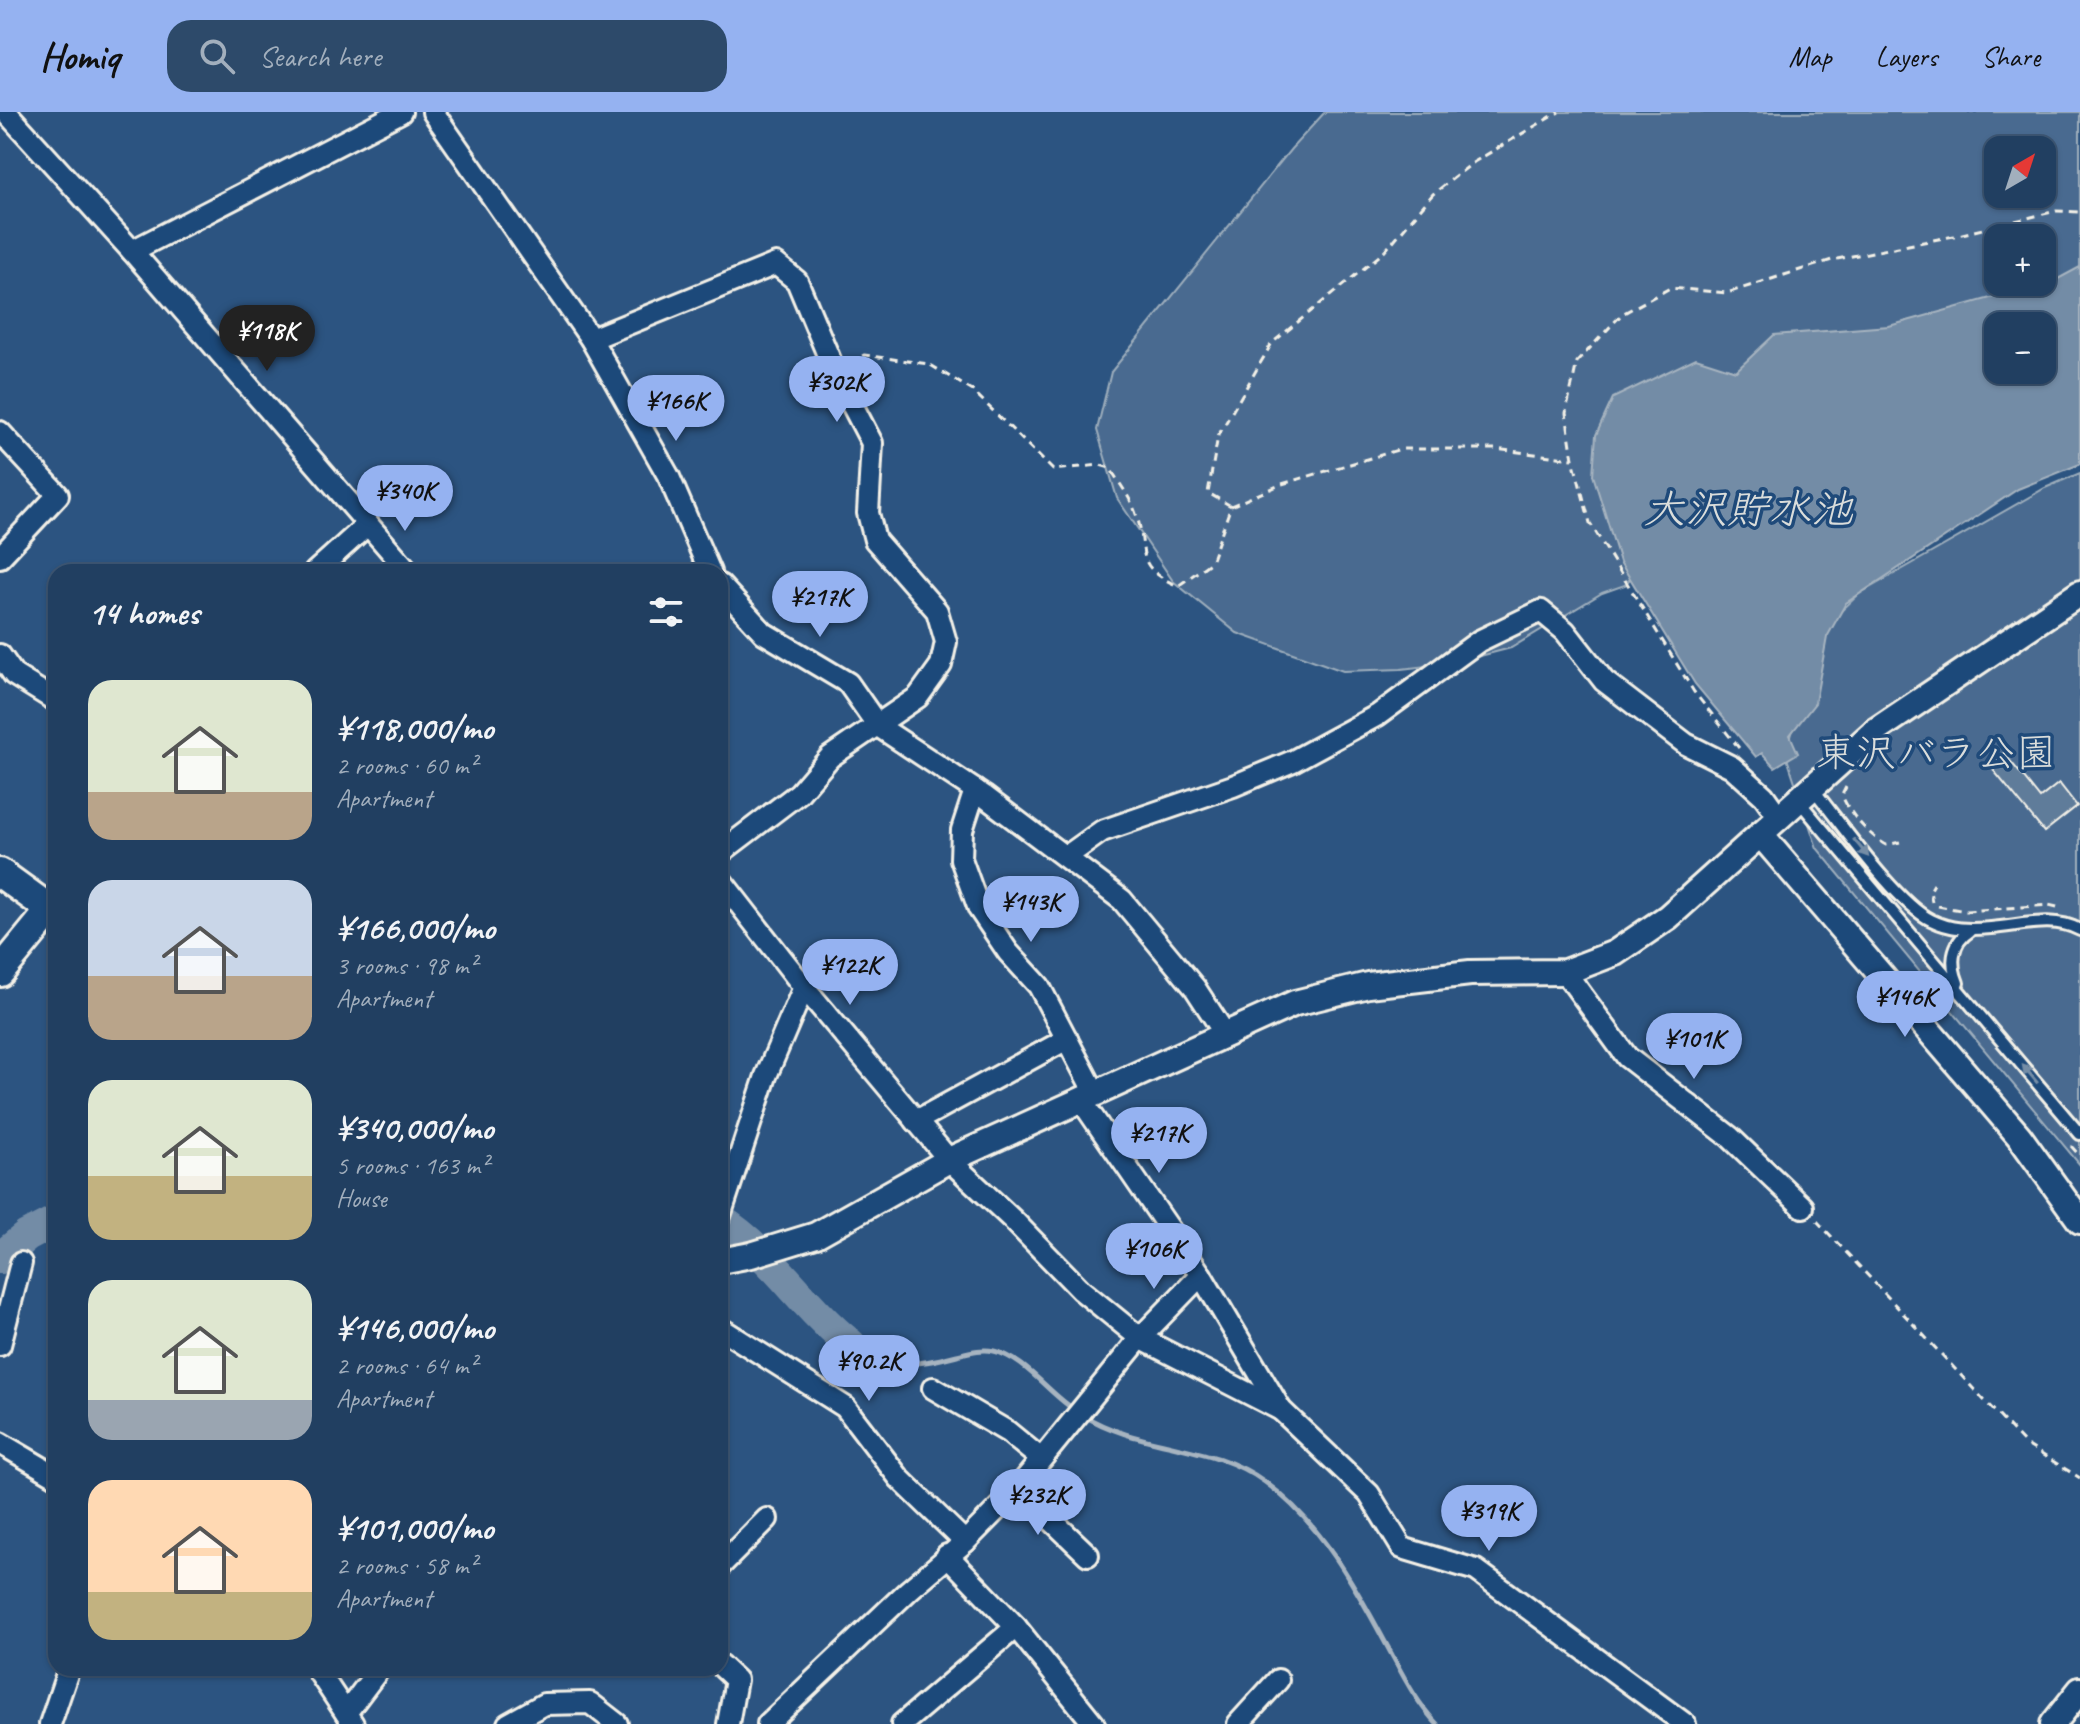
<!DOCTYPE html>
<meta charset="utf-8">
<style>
:root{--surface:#213f61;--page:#2d4a6a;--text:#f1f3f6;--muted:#a2afbd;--line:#3e5876;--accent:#95b2f1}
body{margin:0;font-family:Caveat,"Klee One",sans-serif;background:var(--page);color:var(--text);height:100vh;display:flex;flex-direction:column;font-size:30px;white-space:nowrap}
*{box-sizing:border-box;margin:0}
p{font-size:26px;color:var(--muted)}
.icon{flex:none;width:44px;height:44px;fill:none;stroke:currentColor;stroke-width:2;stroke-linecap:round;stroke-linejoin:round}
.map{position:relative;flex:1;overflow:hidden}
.sheet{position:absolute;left:48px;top:452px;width:680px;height:1112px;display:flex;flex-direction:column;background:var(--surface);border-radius:24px;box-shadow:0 2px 6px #0004,0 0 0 2px var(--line)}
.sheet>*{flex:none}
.needle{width:52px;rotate:39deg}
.buttons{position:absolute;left:1984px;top:24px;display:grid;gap:16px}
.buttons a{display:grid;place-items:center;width:72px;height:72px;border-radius:16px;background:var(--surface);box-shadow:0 2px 6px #0004,0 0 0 2px var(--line);font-size:40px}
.price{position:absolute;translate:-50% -68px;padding:0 18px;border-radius:28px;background:var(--accent);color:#111;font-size:26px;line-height:52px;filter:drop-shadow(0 2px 4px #0008)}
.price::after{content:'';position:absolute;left:50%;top:48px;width:24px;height:18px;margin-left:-12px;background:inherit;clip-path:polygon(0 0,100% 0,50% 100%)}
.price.selected{background:#222;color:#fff}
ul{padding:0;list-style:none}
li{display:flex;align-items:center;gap:24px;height:200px;padding:0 40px}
li span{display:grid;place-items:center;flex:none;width:224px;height:160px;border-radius:24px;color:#555}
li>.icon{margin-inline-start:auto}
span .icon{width:96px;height:96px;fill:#fffc;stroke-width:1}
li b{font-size:34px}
h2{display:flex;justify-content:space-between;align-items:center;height:96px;padding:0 40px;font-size:34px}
header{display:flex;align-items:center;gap:48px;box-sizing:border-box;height:112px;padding:0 40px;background:var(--accent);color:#111}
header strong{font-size:38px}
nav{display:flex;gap:44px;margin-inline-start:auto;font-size:28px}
.search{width:560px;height:72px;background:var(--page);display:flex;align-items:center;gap:20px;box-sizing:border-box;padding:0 28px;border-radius:24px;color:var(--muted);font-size:30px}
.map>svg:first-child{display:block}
</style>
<header>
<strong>Homiq</strong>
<div class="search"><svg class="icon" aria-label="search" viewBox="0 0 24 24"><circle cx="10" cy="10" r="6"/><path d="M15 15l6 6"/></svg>Search here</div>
<nav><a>Map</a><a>Layers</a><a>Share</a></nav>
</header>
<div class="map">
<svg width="2080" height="1612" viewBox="0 0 2080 1612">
<rect width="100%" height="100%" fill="#2c5481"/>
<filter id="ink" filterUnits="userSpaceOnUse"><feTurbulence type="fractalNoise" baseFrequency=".0125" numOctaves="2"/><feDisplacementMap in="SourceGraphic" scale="16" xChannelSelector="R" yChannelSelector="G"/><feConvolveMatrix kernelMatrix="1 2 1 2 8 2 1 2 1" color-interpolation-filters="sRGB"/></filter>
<g filter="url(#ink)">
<g fill="#496b90" stroke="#9eaebc" stroke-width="2" fill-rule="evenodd">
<path d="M1325,0h755v185l-129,25 -279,205 -47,58 -23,8 -91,55 -58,15 -52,6 -58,2 -106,-38 -64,-52 -56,-83 -20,-68 14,-58 180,-223zM1998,38h44v44h-44zM1998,126h44v44h-44z"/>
<polygon points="2080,361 2080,1053 1817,736 1786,643 1820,519 1859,482 2045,376"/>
</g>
<path fill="#738ca6" stroke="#a7b4c0" stroke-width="2" fill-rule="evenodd" d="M2080,155v197l-62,25 -172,114 -19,34 -12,66 -25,32 8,18 -23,14 -13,-14 -6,4 -61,-73 -75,-122 -27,-87 3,-40 17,-37 83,-40 40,13 38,-36 115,-9 167,-46zM1998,214h44v44h-44z"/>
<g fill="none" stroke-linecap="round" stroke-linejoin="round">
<g stroke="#a7b4c0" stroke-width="5">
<path d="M850,1232c43,24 61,23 107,11 12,-3 25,-7 37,-4 31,7 54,42 81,59"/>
<path d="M1083,1303c56,35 128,27 182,67 55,40 89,102 120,160 16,29 29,58 52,82"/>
</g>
<g stroke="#738ca6" stroke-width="32">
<path d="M720,1108c51,32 83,87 130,124"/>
<polyline points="0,1146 27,1124 56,1109"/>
</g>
</g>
<polygon fill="#5e7b9a" stroke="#f4f1e8" stroke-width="2" points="2004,641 2040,686 2059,671 2077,694 2044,720 1989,653"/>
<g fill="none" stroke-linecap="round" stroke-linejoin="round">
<g stroke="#f4f1e8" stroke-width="16">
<g id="service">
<path d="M1813,677c27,33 83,114 118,131 20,10 38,10 60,8 30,-2 61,-13 89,2"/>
<polyline points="1798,688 2080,1022"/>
<path d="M1958,871c-8,-19 -7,-40 12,-52"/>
</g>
</g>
<g stroke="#f4f1e8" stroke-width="26">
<g id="minor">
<polyline points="6,0 132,139 409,460"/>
<polyline points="433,0 591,227 669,365 710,460"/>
<polyline points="132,139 401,0"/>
<polyline points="591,227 776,152 797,169 835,260 872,331 868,401 875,428 937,499 946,530 941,553 918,585 830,645 799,681 720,741"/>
<polyline points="0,320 58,383 0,445"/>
<polyline points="315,460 368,412"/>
<polyline points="720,473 764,521 848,571 878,614 984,684 1122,788 1195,876 1225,922"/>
<polyline points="0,543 14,563 56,589"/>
<polyline points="975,678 962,718 961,747 979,797 1008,840 1039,874 1095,981"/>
<polyline points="1067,744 1102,719 1233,674 1293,649 1378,603 1479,529 1541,499 1565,519 1604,569 1686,632 1732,655 1764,684 1779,705"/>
<polyline points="720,767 804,875 949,1048 1013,1108 1081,1178 1140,1226 1281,1298"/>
<polyline points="1565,860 1627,945 1730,1025 1803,1095"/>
<polyline points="1081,988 1201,1163 1281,1298 1369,1382 1402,1436 1476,1458 1685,1612"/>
<polyline points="916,1009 1067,927"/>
<polyline points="720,1104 766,964 804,875"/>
<polyline points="720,1216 845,1295 900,1367 965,1430"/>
<polyline points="0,1233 21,1151"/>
<polyline points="933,1276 1008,1320 1041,1347"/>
<polyline points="0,1331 56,1364"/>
<polyline points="1018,1376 1088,1443"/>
<polyline points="720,1454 767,1407"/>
<polyline points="1016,1515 1094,1612"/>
<polyline points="720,1553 736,1568 728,1612"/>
<polyline points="316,1556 353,1612"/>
<polyline points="346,1601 380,1556"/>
<polyline points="50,1612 69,1556"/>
<polyline points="508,1612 544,1592 590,1591 617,1612"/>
<polyline points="768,1612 909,1478 965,1430 1018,1376 1140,1226 1201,1163"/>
<polyline points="902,1612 1016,1515 947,1443"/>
<polyline points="1238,1612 1278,1568"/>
</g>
</g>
<g stroke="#f4f1e8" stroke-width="30">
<g id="tertiary">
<polyline points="1760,722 2019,1024 2080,1109"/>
<polyline points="720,1149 751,1143 816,1123 949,1048 1295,891 1368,873 1470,861 1565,860 1615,841 1668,805 1875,619 2080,481"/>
<polyline points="2053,1612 2080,1578"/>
</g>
</g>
<g stroke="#f4f1e8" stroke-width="34">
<polyline id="secondary" points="0,761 51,798 0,860"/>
</g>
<g stroke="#f4f1e8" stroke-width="3" stroke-dasharray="8 6" stroke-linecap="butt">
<path d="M850,251l14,-8 65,9 44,27 80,79 47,-5 10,3c9,15 21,30 26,46 14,39 -5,51 42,72l33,-24 20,-56 51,-22 119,-35h95l77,10"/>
<polyline points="1231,394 1208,381 1218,324 1272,231 1384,140 1433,82 1474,50 1559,0"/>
<polyline points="1739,636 1694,580 1590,411 1573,347 1566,301 1577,250 1622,202 1670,176 1727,181 1832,148 1954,124 2056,99 2080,100"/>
<path d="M1846,675l-4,8c7,19 27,40 44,50l14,-3"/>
<polyline points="1932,790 1930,779 1934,772"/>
<polyline points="1938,794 1966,799 2049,793 2061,796"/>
<polyline points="2071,1034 2080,1044"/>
<polyline points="1817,1109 2025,1332 2080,1366"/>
</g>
<use href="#service" stroke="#1f4a7a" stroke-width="10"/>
<use href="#minor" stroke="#1f4a7a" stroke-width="20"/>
<use href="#tertiary" stroke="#1f4a7a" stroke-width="24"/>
<use href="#secondary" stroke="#1f4a7a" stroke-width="28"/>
</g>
<defs><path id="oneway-solid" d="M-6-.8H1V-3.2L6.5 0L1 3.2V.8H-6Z" transform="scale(2)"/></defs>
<g fill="#748da6">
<use href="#oneway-solid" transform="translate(1861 736) rotate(50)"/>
<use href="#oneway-solid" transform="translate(2030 962) rotate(-130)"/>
</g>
</g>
<g text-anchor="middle" stroke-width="7" stroke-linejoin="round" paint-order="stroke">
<g font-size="40" fill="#dadddb" stroke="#1f4a7a">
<text x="1936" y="654">東沢バラ公園</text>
</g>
<g font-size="42" font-style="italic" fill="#dadddb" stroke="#1f4a7a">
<text x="1748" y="411">大沢貯水池</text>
</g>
</g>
</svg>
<div class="buttons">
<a><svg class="needle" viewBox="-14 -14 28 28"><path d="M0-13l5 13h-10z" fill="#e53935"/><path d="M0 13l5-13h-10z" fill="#a2afbd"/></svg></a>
<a>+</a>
<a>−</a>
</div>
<b class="price selected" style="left:267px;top:261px">¥118K</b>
<b class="price" style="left:837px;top:312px">¥302K</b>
<b class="price" style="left:676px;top:331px">¥166K</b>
<b class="price" style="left:405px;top:421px">¥340K</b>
<b class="price" style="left:820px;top:527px">¥217K</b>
<b class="price" style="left:1031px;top:832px">¥143K</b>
<b class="price" style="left:850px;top:895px">¥122K</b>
<b class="price" style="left:1905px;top:927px">¥146K</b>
<b class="price" style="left:1694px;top:969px">¥101K</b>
<b class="price" style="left:1159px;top:1063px">¥217K</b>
<b class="price" style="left:1154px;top:1179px">¥106K</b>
<b class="price" style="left:869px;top:1291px">¥90.2K</b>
<b class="price" style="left:1038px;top:1425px">¥232K</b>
<b class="price" style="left:1489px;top:1441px">¥319K</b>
<section class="sheet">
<h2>14 homes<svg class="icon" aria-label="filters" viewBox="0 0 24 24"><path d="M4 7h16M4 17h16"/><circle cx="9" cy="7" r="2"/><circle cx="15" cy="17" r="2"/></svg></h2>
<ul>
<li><span style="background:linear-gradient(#dfe7d0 70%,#b9a48a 0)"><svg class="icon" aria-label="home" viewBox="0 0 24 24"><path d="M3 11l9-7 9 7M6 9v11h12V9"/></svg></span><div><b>¥118,000/mo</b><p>2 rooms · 60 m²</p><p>Apartment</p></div></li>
<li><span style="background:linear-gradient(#c9d6e8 60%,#b9a48a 0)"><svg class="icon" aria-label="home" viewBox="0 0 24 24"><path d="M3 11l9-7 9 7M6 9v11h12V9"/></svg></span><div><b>¥166,000/mo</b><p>3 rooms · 98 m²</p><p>Apartment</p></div></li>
<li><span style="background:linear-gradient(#dfe7d0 60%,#c2b280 0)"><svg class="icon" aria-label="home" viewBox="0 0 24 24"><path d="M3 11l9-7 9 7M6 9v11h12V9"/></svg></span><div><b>¥340,000/mo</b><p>5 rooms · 163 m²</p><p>House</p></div></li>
<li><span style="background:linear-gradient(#dfe7d0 75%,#9aa5b1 0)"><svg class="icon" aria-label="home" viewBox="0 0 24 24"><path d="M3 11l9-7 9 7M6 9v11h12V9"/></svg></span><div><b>¥146,000/mo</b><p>2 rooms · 64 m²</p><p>Apartment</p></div></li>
<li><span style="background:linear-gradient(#ffd9b3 70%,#c2b280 0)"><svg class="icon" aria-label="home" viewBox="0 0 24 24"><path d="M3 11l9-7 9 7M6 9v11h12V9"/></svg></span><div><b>¥101,000/mo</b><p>2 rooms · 58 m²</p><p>Apartment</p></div></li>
</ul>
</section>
</div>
